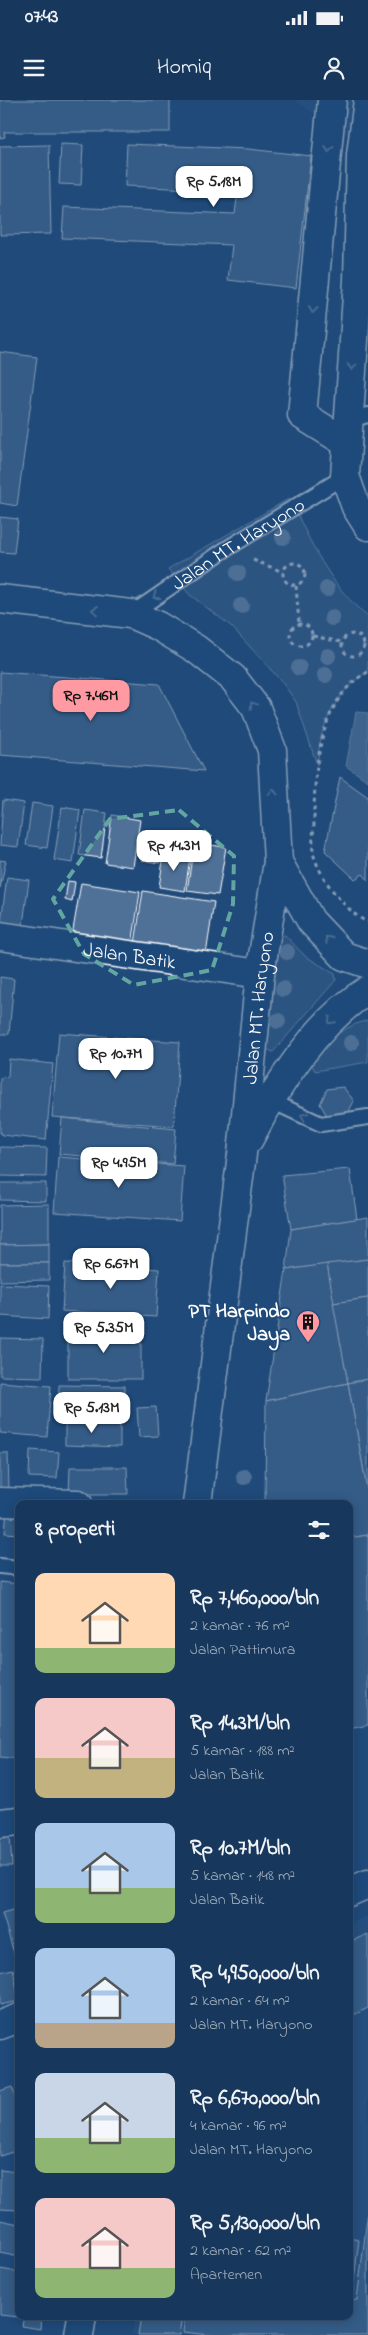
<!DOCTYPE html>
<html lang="id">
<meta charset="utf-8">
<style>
:root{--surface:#17385c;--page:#203f62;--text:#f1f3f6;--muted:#9eacbb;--line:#365272;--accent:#ff9aa2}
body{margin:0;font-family:"Indie Flower",sans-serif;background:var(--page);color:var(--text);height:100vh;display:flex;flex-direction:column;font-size:19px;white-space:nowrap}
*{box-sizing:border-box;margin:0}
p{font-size:16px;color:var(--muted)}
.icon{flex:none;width:28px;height:28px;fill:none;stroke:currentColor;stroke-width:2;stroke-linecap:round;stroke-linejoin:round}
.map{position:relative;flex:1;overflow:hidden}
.sheet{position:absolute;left:15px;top:1400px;width:338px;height:820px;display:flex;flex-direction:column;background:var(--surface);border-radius:10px;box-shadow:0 2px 12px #0003,0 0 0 1px var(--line)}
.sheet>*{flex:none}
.price{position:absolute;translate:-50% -42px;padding:0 11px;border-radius:10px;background:#fff;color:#222;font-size:16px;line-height:32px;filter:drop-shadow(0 1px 2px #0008)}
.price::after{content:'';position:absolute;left:50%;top:30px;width:15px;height:11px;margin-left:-8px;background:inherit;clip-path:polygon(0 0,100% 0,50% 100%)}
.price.on{background:var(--accent);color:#111}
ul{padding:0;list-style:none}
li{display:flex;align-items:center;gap:15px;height:125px;padding:0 20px}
li span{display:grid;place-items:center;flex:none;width:140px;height:100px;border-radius:10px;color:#555}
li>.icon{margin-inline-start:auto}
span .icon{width:60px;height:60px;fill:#fffc;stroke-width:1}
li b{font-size:21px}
h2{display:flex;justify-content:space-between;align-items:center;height:60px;padding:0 20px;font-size:21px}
.status{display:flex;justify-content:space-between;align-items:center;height:35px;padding:0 25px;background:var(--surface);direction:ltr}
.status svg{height:14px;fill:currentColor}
header{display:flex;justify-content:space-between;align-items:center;height:65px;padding:0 20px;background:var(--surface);font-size:22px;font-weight:600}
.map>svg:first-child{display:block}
</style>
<div class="status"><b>07:43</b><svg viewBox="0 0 49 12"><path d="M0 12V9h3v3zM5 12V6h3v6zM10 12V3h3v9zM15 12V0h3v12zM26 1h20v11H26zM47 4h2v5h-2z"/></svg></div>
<header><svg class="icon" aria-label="menu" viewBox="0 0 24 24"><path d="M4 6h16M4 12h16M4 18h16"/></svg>Homiq<svg class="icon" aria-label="person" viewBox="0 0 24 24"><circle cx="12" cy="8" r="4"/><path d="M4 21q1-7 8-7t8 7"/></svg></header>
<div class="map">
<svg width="368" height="2235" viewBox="0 0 368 2235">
<rect width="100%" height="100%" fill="#1f4a7a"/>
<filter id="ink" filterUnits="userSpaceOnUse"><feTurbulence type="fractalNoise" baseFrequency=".02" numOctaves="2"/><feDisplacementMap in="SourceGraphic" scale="10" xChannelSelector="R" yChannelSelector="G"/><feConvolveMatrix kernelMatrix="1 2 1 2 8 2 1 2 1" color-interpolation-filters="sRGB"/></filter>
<g filter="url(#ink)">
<g fill="#2e5683">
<polygon points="295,0 368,0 368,48 298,3"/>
<polygon points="368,1816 368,2235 132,2235 135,2216 349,2216 349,1823"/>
</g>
<g fill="#3c618b" stroke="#9eb0c5">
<path d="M290,398c20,44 40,88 78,119v55c-22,11 -39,38 -46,62 -3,10 -3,21 -5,31l-21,-63 -14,-20 -51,-56 -41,-31 -22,-26z"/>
<polygon points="285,835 305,856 335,874 336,880 273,952 266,949 276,837"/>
<path d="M368,920v42l-53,9 -3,-6c7,-23 34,-39 56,-45z"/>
</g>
<polygon fill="#6583a4" stroke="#a3b5c8" points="356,612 368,613 368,681 346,666"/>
<g fill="#507197" stroke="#fff">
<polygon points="0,0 170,0 170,32 4,32 5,37 0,38"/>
<polygon points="61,44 83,45 81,85 59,84"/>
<polygon points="127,44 248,49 311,56 296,188 228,180 232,145 62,138 64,107 235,114 238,91 125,86"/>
<polygon points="49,45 51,134 0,135 0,46"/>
<polygon points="0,252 37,257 17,406 0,403"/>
<polygon points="0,417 18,419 14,453 0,452"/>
<polygon points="0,572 159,584 204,671 0,655"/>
<polygon points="340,677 368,697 368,780 363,774 355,779 325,751"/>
<polygon points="3,700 24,703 18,747 0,745"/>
<polygon points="32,703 53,706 47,748 26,745"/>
<polygon points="62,707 80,710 73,763 54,760"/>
<polygon points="85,710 107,713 101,758 79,755"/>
<polygon points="112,715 140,720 133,767 105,763"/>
<polygon points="194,743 226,747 218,795 187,791"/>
<polygon points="142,751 161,754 160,763 141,760"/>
<polygon points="164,754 190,758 185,791 159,787"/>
<polygon points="0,760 6,761 0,788"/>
<polygon points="7,777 29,780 22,832 0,830"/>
<polygon points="68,781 75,782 72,802 65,800"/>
<polygon points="81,783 140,792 132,845 72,836"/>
<polygon points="143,791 214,802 205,861 134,850"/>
<polygon points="0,877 14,879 9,934 0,934"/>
<polygon points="59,933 180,942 174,1026 52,1017"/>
<polygon points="9,959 53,964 46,1040 2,1035 2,1033 0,1033 0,978 8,977"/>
<polygon points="343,987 354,1001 346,1017 329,1019 320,1004 327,989"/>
<polygon points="62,1018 176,1029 173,1064 59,1054"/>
<polygon points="0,1047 47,1048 46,1077 0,1076"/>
<polygon points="58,1057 184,1066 180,1121 54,1112"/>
<polygon points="350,1069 357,1119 291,1129 282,1075"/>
<polygon points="0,1083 46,1083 46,1101 0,1100"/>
<polygon points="49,1104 49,1144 0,1145 0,1105"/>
<polygon points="368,1117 368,1159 286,1170 291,1129"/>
<polygon points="49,1144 49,1163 0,1163 0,1145"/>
<polygon points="368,1159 368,1198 333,1203 327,1164"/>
<polygon points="0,1163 49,1163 49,1180 0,1181"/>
<polygon points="65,1163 159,1169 156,1217 62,1211"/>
<polygon points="327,1164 348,1283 266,1301 286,1170"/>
<polygon points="0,1184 49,1186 48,1219 0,1216"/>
<polygon points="368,1198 368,1279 348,1283 333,1203"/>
<rect x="68" y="1230" width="73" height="49"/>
<polygon points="0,1238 43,1239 42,1277 0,1276"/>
<polygon points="368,1279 368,1395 348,1283"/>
<polygon points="0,1282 51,1286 47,1337 0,1333"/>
<polygon points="348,1283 368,1395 368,1435 349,1438 349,1404 265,1404 266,1301"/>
<polygon points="59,1285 125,1286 125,1314 58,1313"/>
<polygon points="156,1307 158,1336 139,1337 137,1308"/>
<polygon points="65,1320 120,1322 120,1347 65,1345"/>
<polygon points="30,1350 59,1352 57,1378 29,1377"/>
<polygon points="0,1353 8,1353 9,1389 0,1390"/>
<polygon points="70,1367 127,1367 128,1394 69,1394"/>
<polygon points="7,1410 19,1411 19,1434 5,1433"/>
<polygon points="368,1435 368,1625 349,1629 349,1438"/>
<polygon points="16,1441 19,1441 19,1457 15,1457"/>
<polygon points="0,1482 19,1484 19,1659 0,1657"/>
<polygon points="0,1735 10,1735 12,1766 0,1766"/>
<polygon points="19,1766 19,1793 15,1793"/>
<polygon points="19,1808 19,1860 16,1860 2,1813"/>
<polygon points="368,1834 368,1908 349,1917 349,1842"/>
<polygon points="13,1869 19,1901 0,1905 0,1872"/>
<polygon points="12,1987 19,2008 19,2050 0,2056 0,1991"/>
<polygon points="0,2070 19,2072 19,2110 0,2109"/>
<polygon points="368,2111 368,2235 209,2235 183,2232 185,2216 349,2216 349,2199 357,2200"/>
<polygon points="0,2120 19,2124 19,2157 0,2153"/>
<polygon points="349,2138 359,2140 352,2197 349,2197"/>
<polygon points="0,2169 19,2172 18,2217 0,2215"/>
<polygon points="24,2216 41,2216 40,2229 22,2226"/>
<polygon points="141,2216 182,2216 179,2235 138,2235"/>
</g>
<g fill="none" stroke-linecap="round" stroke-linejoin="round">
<g stroke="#fff" stroke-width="18">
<g id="lane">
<polyline points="349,320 368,315"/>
<path id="s1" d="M131,514l92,-63 122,-75"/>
<polyline points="269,1000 321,1024 368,1017"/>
<polyline points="0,1466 19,1468"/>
</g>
</g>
<g stroke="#fff" stroke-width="31">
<g id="street">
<polyline points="332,0 302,315 347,343"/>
<path id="s2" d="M0,836l260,38"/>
<polyline points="0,1402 78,1404"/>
<polyline points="0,1723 19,1721"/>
</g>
</g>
<g stroke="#fff" stroke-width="31">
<polyline id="secondary" points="349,1792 368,1784"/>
</g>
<g stroke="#fff" stroke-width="31">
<g id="primary">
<polyline points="368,0 361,55 358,180 345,376 356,407 368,426"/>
<polyline points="0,499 131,514 158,526 196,549 233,578 256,608 272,650 278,762 311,821 344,856 368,864"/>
<path d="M249,1039c27,-52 68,-118 119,-149"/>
<path id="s3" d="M197,1404l45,-350 18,-180 18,-112"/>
</g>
</g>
<g stroke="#fff" stroke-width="31">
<g id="highway">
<polyline points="0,1925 19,1918"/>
<polyline points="79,2235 82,2216"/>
</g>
</g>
<g stroke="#fff" stroke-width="3" stroke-dasharray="4 4" stroke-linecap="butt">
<polyline points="253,460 283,472"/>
<circle cx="294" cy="474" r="11"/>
<polyline points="296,486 299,523"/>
<circle cx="301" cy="535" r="11"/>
<circle cx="353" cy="545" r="11"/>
<polyline points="313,536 341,542"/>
<path d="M368,572c-50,26 -54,100 -54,150 0,10 -3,24 0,34 6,19 19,37 33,51 7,6 12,12 21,15"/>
</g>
<use href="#lane" stroke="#1f4a7a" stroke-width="14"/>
<use href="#street" stroke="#1f4a7a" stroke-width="28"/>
<use href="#secondary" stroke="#1f4a7a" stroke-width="28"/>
<use href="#primary" stroke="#1f4a7a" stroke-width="28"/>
<use href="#highway" stroke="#1f4a7a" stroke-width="28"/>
</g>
<g fill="#859cb6">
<circle cx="283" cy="437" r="8"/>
<circle cx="238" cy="473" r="8"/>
<circle cx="327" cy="489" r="8"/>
<circle cx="241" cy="506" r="8"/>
<circle cx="332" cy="518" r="8"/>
<circle cx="328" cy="556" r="8"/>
<circle cx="299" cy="568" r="8"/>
<circle cx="325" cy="575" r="8"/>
<circle cx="287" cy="852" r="8"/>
<circle cx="283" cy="889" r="8"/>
<circle cx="278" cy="921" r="8"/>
<circle cx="351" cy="943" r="8"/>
<circle cx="244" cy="1377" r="8"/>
</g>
<defs><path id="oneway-chevron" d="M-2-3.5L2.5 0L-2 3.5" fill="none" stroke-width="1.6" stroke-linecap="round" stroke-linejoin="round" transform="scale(1.25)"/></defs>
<g stroke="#7992af">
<use href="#oneway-chevron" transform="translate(329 49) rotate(95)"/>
<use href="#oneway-chevron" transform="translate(313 210) rotate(96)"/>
<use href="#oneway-chevron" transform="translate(352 267) rotate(94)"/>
<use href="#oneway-chevron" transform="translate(156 496) rotate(145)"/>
<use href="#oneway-chevron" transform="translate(95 510) rotate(-173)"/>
<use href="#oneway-chevron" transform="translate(253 605) rotate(-124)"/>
<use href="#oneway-chevron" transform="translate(273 692) rotate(-91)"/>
<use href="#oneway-chevron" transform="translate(328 839) rotate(-134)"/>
<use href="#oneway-chevron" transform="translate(331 921) rotate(133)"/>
<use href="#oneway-chevron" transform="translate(304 1016) rotate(-154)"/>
</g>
</g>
<path d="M0 0H368V2235H0ZM179,710l55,46 -1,48 -21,66 -78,15 -50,-31 -31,-55 57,-80z" fill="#1f4a7a" fill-opacity=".55" fill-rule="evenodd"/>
<path fill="none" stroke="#63a6a1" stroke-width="4" stroke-dasharray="10 6" stroke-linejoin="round" d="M179,710l55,46 -1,48 -21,66 -78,15 -50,-31 -31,-55 57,-80z"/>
<defs>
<g id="building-pin" transform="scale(1.25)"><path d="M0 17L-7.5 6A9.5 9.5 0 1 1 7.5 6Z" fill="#ff9aa2" stroke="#1f4a7a"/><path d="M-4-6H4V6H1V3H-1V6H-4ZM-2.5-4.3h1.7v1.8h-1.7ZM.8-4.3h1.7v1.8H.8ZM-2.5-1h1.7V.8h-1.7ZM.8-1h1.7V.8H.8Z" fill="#111"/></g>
</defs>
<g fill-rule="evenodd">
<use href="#building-pin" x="308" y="1222"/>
</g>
<g text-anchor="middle" stroke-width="4" stroke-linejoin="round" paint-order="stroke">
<g font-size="20" fill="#fff" stroke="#1f4a7a">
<text dy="7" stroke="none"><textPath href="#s1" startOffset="128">Jalan MT. Haryono</textPath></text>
<text dy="7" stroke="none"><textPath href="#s2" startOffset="131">Jalan Batik</textPath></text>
<text dy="7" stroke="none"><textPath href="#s3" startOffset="500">Jalan MT. Haryono</textPath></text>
</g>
<g font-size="20" font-weight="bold" fill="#fff" stroke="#1f4a7a" text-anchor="end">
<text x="290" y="1217">PT Harpindo<tspan x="290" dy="23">Jaya</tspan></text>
</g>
</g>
</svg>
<b class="price" style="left:214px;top:108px">Rp 5.18M</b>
<b class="price on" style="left:91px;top:622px">Rp 7.46M</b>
<b class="price" style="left:174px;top:772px">Rp 14.3M</b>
<b class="price" style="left:116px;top:980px">Rp 10.7M</b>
<b class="price" style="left:119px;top:1089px">Rp 4.95M</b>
<b class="price" style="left:111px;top:1190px">Rp 6.67M</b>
<b class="price" style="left:104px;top:1254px">Rp 5.35M</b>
<b class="price" style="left:92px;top:1334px">Rp 5.13M</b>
<section class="sheet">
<h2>8 properti<svg class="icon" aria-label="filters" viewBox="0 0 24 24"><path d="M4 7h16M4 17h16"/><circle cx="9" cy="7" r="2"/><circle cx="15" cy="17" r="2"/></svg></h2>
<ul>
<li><span style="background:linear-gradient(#ffd9b3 75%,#8fb573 0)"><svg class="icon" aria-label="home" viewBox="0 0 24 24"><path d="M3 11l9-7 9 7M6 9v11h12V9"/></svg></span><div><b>Rp 7,460,000/bln</b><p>2 kamar · 76 m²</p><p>Jalan Pattimura</p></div></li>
<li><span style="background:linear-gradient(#f6c9c9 60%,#c2b280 0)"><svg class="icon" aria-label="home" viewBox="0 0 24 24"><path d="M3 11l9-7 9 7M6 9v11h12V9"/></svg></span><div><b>Rp 14.3M/bln</b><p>5 kamar · 188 m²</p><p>Jalan Batik</p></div></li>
<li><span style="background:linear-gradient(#a9c7e8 65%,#8fb573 0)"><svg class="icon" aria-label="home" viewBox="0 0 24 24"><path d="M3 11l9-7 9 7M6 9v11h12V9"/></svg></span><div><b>Rp 10.7M/bln</b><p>5 kamar · 148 m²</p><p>Jalan Batik</p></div></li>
<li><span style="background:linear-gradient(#a9c7e8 75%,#b9a48a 0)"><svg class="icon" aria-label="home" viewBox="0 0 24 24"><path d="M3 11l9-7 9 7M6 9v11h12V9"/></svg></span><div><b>Rp 4,950,000/bln</b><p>2 kamar · 64 m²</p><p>Jalan MT. Haryono</p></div></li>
<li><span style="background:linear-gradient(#c9d6e8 65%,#8fb573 0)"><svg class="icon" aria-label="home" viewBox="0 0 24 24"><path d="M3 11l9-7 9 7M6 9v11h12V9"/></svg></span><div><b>Rp 6,670,000/bln</b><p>4 kamar · 96 m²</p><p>Jalan MT. Haryono</p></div></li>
<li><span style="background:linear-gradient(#f6c9c9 70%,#8fb573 0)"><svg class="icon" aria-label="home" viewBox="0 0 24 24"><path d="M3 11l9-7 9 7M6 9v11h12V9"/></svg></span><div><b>Rp 5,130,000/bln</b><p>2 kamar · 62 m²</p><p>Apartemen</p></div></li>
</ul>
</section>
</div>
